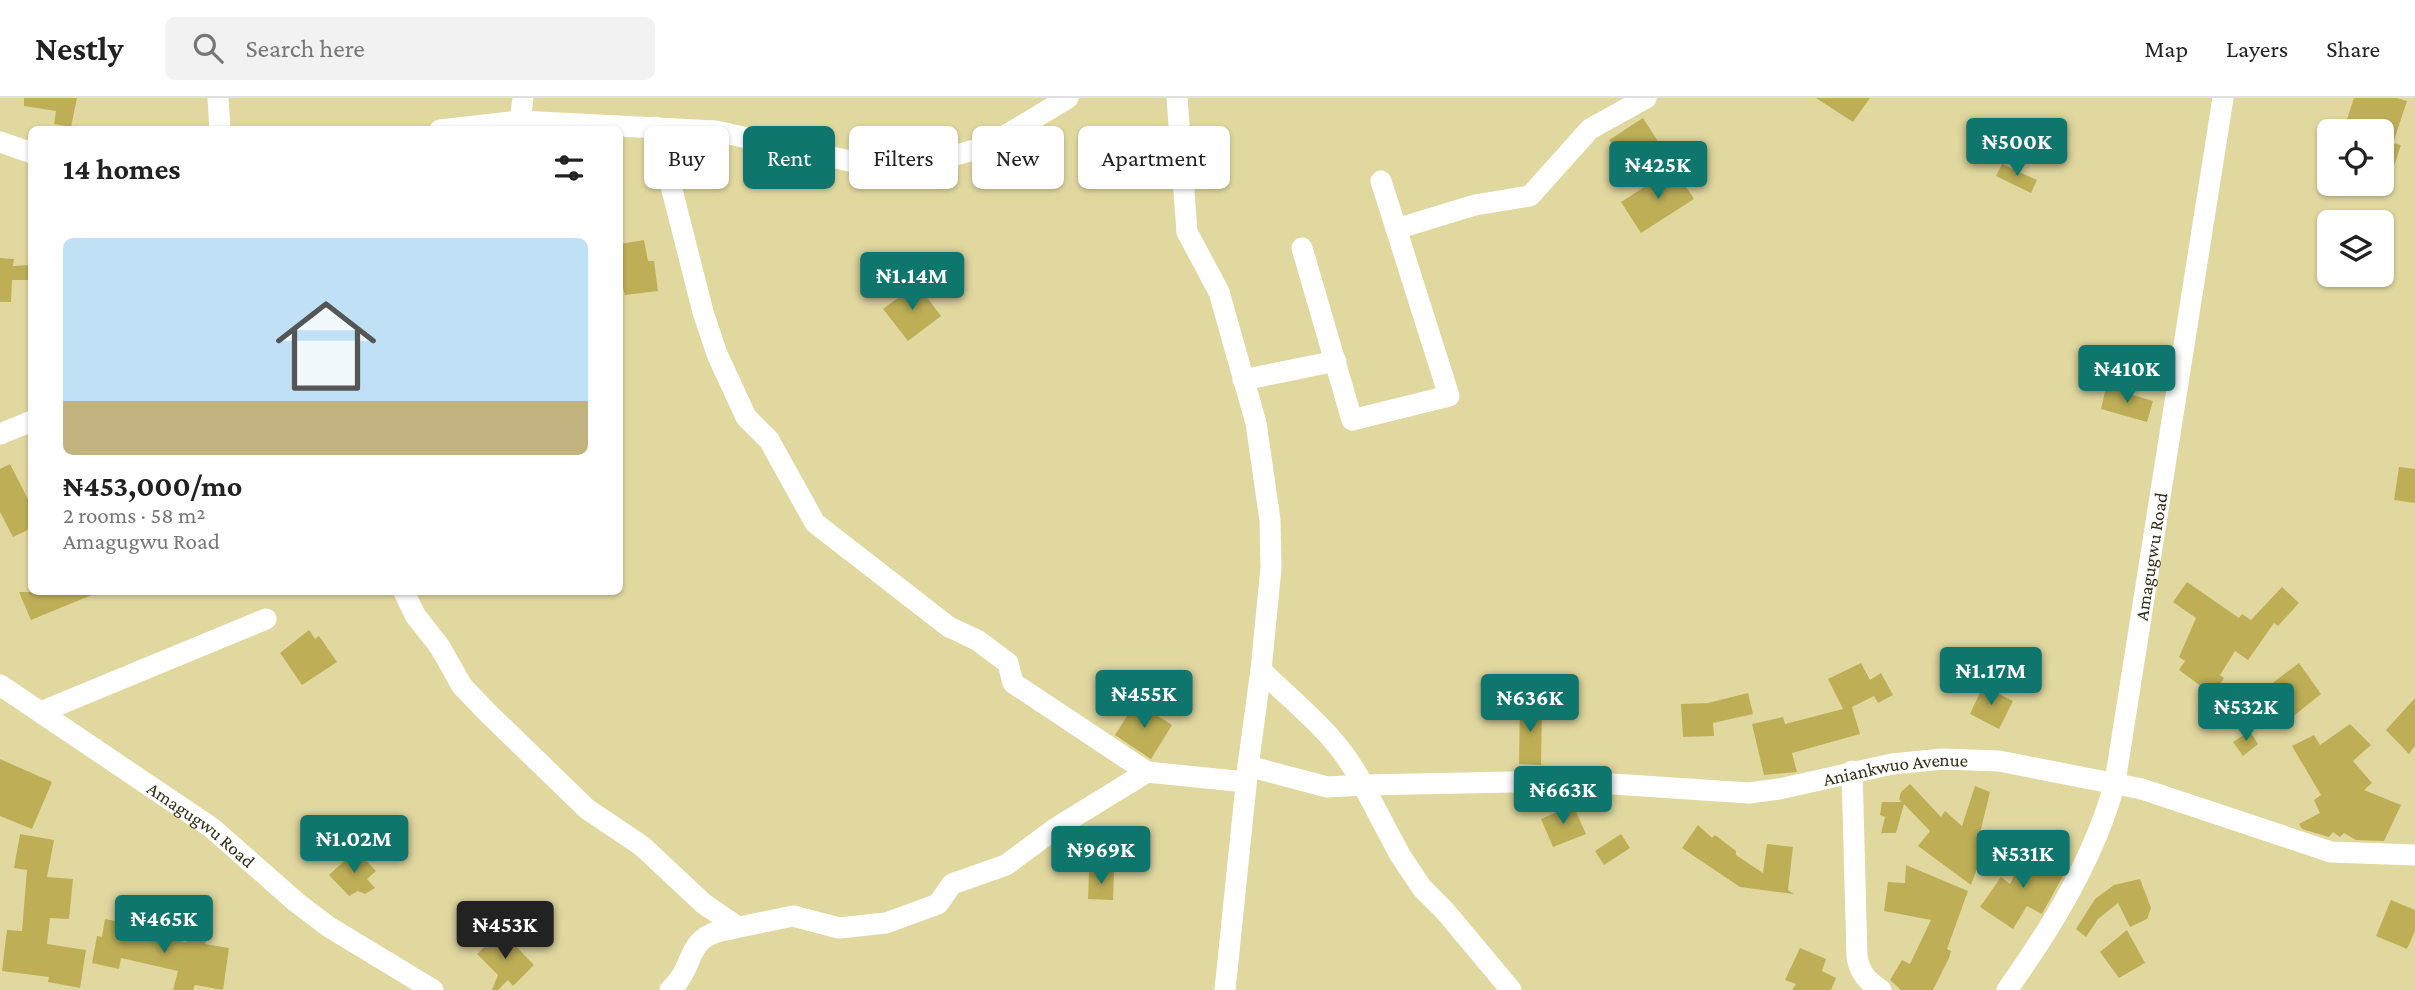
<!DOCTYPE html>
<meta charset="utf-8">
<style>
:root{--surface:#fff;--page:#f2f2f2;--text:#222;--muted:#767676;--line:#e0e0e0;--accent:#0f766e}
body{margin:0;font-family:"Crimson Pro",serif;background:var(--page);color:var(--text);height:100vh;display:flex;flex-direction:column;font-size:26px;white-space:nowrap}
*{box-sizing:border-box;margin:0}
p{font-size:23px;color:var(--muted)}
.icon{flex:none;width:38px;height:38px;fill:none;stroke:currentColor;stroke-width:2;stroke-linecap:round;stroke-linejoin:round}
.map{position:relative;flex:1;overflow:hidden}
.sheet{position:absolute;left:28px;top:28px;width:595px;height:469px;display:flex;flex-direction:column;background:var(--surface);border-radius:10px;box-shadow:0 2px 5px #0004}
.sheet>*{flex:none}
.guide{position:absolute;left:644px;top:28px;width:665px;height:63px;display:flex;gap:14px}
.tools{position:absolute;left:2317px;top:21px;display:grid;gap:14px}
.tools a{display:grid;place-items:center;width:77px;height:77px;border-radius:10px;background:var(--surface);box-shadow:0 2px 5px #0004;font-size:35px}
.price{position:absolute;translate:-50% -60px;padding:0 16px;border-radius:7px;background:var(--accent);color:#fff;font-size:23px;line-height:46px;filter:drop-shadow(0 2px 4px #0008)}
.price::after{content:'';position:absolute;left:50%;top:42px;width:21px;height:16px;margin-left:-10px;background:inherit;clip-path:polygon(0 0,100% 0,50% 100%)}
.price.current{background:#222;color:#fff}
ul{padding:0;list-style:none}
li{display:grid;align-content:center;gap:14px;height:371px;padding:0 35px}
li span{display:grid;place-items:center;height:217px;border-radius:10px;color:#555}
li>.icon{margin-inline-start:auto}
span .icon{width:126px;height:126px;fill:#fffc;stroke-width:1}
li b{font-size:30px}
h2{display:flex;justify-content:space-between;align-items:center;height:84px;padding:0 35px;font-size:30px}
.pill{padding:0 24px;border-radius:10px;background:var(--surface);box-shadow:0 2px 5px #0004;font-size:24px;line-height:63px}
.pill.current{background:var(--accent);color:#fff}
header{display:flex;align-items:center;gap:42px;box-sizing:border-box;height:98px;padding:0 35px;background:var(--surface);border-bottom:2px solid var(--line)}
header strong{font-size:33px}
nav{display:flex;gap:38px;margin-inline-start:auto;font-size:24px}
.search{width:490px;height:63px;background:var(--page);display:flex;align-items:center;gap:18px;box-sizing:border-box;padding:0 24px;border-radius:10px;color:var(--muted);font-size:26px}
.map>svg:first-child{display:block}
</style>
<header>
<strong>Nestly</strong>
<div class="search"><svg class="icon" aria-label="search" viewBox="0 0 24 24"><circle cx="10" cy="10" r="6"/><path d="M15 15l6 6"/></svg>Search here</div>
<nav><a>Map</a><a>Layers</a><a>Share</a></nav>
</header>
<div class="map">
<svg width="2415" height="892" viewBox="0 0 2415 892">
<rect width="100%" height="100%" fill="#e1d8a0"/>
<g fill="#beaf57">
<polygon points="24,0 77,0 71,29 54,26 56,13 24,8"/>
<polygon points="1816,0 1870,0 1853,24"/>
<polygon points="2354,0 2397,0 2407,3 2393,45 2401,47 2384,98 2382,97 2382,33 2343,33"/>
<polygon points="1643,20 1659,45 1638,59 1634,52 1621,60 1609,42"/>
<polygon points="2002,66 2037,82 2031,95 1996,78"/>
<polygon points="1674,70 1694,101 1641,135 1621,104"/>
<polygon points="644,142 648,163 654,163 658,193 625,197 620,179 620,146"/>
<polygon points="0,160 14,161 13,168 32,167 32,182 12,182 11,204 0,204"/>
<polygon points="917,186 941,218 908,243 883,211"/>
<polygon points="2106,289 2153,303 2147,324 2101,311"/>
<polygon points="10,366 32,409 32,430 13,439 0,414 0,371"/>
<polygon points="2399,369 2415,371 2415,405 2394,402"/>
<polygon points="2187,484 2239,520 2242,516 2251,522 2282,489 2299,505 2278,528 2274,525 2248,562 2235,553 2220,577 2224,580 2213,597 2179,572 2185,563 2179,559 2196,520 2173,504"/>
<polygon points="19,494 99,494 31,522"/>
<polygon points="309,532 315,541 319,538 337,564 302,587 280,555"/>
<polygon points="1861,565 1870,582 1881,575 1893,597 1878,605 1874,598 1852,609 1860,636 1792,655 1797,674 1764,677 1752,626 1783,619 1785,626 1843,611 1828,581"/>
<polygon points="2299,565 2321,596 2291,620 2285,611 2275,620 2268,607 2274,602 2266,590"/>
<polygon points="1983,588 2013,603 1999,631 1970,616"/>
<polygon points="1748,595 1753,616 1713,625 1714,638 1683,639 1681,606 1708,605"/>
<polygon points="2415,600 2415,648 2409,656 2386,632"/>
<polygon points="1136,604 1172,627 1151,661 1115,637"/>
<polygon points="1520,605 1542,606 1541,667 1519,666"/>
<polygon points="2350,626 2371,647 2353,663 2372,685 2364,692 2401,707 2384,743 2356,742 2344,735 2340,739 2333,734 2329,739 2302,731 2299,726 2320,715 2314,702 2321,697 2292,648 2314,637 2320,647"/>
<polygon points="2250,633 2258,646 2243,658 2233,644"/>
<polygon points="0,661 52,684 32,731 0,718"/>
<polygon points="1910,686 1941,719 1945,713 1962,728 1975,688 1990,694 1980,735 1988,740 1971,787 1918,748 1930,733 1904,706 1896,735 1881,735 1885,719 1880,717 1882,704 1902,704 1899,701 1901,694"/>
<polygon points="1573,707 1586,736 1553,749 1541,721"/>
<polygon points="1698,727 1712,740 1715,737 1736,753 1736,757 1763,775 1767,746 1793,749 1788,792 1794,796 1740,789 1682,750"/>
<polygon points="20,736 54,742 47,779 73,781 69,821 50,820 47,846 86,852 80,890 48,884 49,879 2,873 7,832 22,833 27,772 14,770"/>
<polygon points="1621,736 1630,750 1604,767 1595,753"/>
<polygon points="2030,747 2048,757 2043,767 2063,778 2042,816 2027,808 2013,831 1980,809 2001,779 2010,786"/>
<polygon points="356,752 376,773 367,781 375,790 365,796 358,793 349,798 329,777"/>
<polygon points="1906,767 1968,793 1947,851 1951,853 1949,860 1933,892 1901,892 1890,882 1902,862 1910,866 1931,822 1884,813 1888,784 1905,785"/>
<polygon points="1089,773 1114,774 1113,802 1088,801"/>
<polygon points="2140,781 2151,810 2147,821 2130,829 2118,805 2098,821 2086,839 2076,831 2095,801 2114,787"/>
<polygon points="2391,802 2415,812 2415,833 2407,851 2376,838"/>
<polygon points="105,821 132,826 131,832 186,844 188,837 207,842 205,846 229,850 223,892 195,887 193,892 173,892 178,873 121,860 119,871 92,865 97,838 102,839"/>
<polygon points="2127,832 2145,865 2119,880 2100,854"/>
<polygon points="501,833 534,867 513,888 508,882 498,892 492,892 498,877 477,856"/>
<polygon points="1800,850 1826,861 1822,873 1836,880 1831,892 1792,892 1796,886 1785,882"/>
</g>
<g fill="none" stroke-linecap="round" stroke-linejoin="round">
<g stroke="#fff" stroke-width="21">
<polyline points="218,0 220,32"/>
<polyline points="1177,0 1187,134 1219,194 1256,325 1270,422 1271,470 1261,572 1248,668 1225,892"/>
<polyline points="520,23 523,0"/>
<polyline points="656,29 703,214 717,256 746,319 769,342 815,425 949,529 977,542 1008,565 1013,585 1147,674"/>
<polyline points="440,32 520,23 716,33 876,69 917,68 988,48 1068,0"/>
<polyline points="0,44 32,55"/>
<polyline points="1396,131 1475,107 1530,98 1590,31 1646,0"/>
<polyline points="1302,150 1352,322 1449,298 1381,83"/>
<polyline points="1243,282 1336,263"/>
<polyline points="0,336 32,323"/>
<path d="M404,494l11,23 25,32 22,39 25,26 100,97 55,37 62,58 28,19 -2,6c-48,7 -32,36 -60,61"/>
<path id="s1" d="M1261,572c38,38 77,65 102,115l204,-4 182,12 30,-4 113,-25 51,-5 56,2 143,28 189,63 84,3"/>
<path id="s2" d="M0,587l212,143 84,74 33,25 104,63"/>
<polyline points="41,614 266,521"/>
<polyline points="1248,668 1327,689 1363,687 1400,757 1422,790 1445,813 1511,892"/>
<path d="M1852,673l5,186c3,16 10,24 24,33"/>
<polyline points="730,831 793,818 839,830 886,825 938,806 952,786 1006,767 1056,730 1147,674 1246,684"/>
<path id="s3" d="M2007,892c45,-63 88,-133 108,-208l108,-684"/>
</g>
</g>
<g text-anchor="middle" stroke-width="6" stroke-linejoin="round" paint-order="stroke">
<g font-size="19" fill="#322f19" stroke="#eee5ad">
<text dy="7" stroke="none"><textPath href="#s3" startOffset="464">Amagugwu Road</textPath></text>
<text dy="7" stroke="none"><textPath href="#s1" startOffset="690">Aniankwuo Avenue</textPath></text>
<text dy="7" stroke="none"><textPath href="#s2" startOffset="245">Amagugwu Road</textPath></text>
</g>
</g>
</svg>
<div class="tools">
<a><svg class="icon" aria-label="locate" viewBox="0 0 24 24"><circle cx="12" cy="12" r="6"/><path d="M12 2v4M12 18v4M2 12h4M18 12h4"/></svg></a>
<a><svg class="icon" aria-label="layers" viewBox="0 0 24 24"><path d="M12 4l9 5-9 5-9-5zM3 14l9 5 9-5"/></svg></a>
</div>
<b class="price" style="left:2017px;top:80px">₦500K</b>
<b class="price" style="left:1658px;top:103px">₦425K</b>
<b class="price" style="left:912px;top:214px">₦1.14M</b>
<b class="price" style="left:2127px;top:307px">₦410K</b>
<b class="price" style="left:1991px;top:609px">₦1.17M</b>
<b class="price" style="left:1144px;top:632px">₦455K</b>
<b class="price" style="left:1530px;top:636px">₦636K</b>
<b class="price" style="left:2246px;top:645px">₦532K</b>
<b class="price" style="left:1563px;top:728px">₦663K</b>
<b class="price" style="left:354px;top:777px">₦1.02M</b>
<b class="price" style="left:1101px;top:788px">₦969K</b>
<b class="price" style="left:2023px;top:792px">₦531K</b>
<b class="price" style="left:164px;top:857px">₦465K</b>
<b class="price current" style="left:505px;top:863px">₦453K</b>
<div class="guide">
<a class="pill">Buy</a>
<a class="pill current">Rent</a>
<a class="pill">Filters</a>
<a class="pill">New</a>
<a class="pill">Apartment</a>
</div>
<section class="sheet">
<h2>14 homes<svg class="icon" aria-label="filters" viewBox="0 0 24 24"><path d="M4 7h16M4 17h16"/><circle cx="9" cy="7" r="2"/><circle cx="15" cy="17" r="2"/></svg></h2>
<ul>
<li><span style="background:linear-gradient(#bfe0f5 75%,#c2b280 0)"><svg class="icon" aria-label="home" viewBox="0 0 24 24"><path d="M3 11l9-7 9 7M6 9v11h12V9"/></svg></span><div><b>₦453,000/mo</b><p>2 rooms · 58 m²</p><p>Amagugwu Road</p></div></li>
</ul>
</section>
</div>
